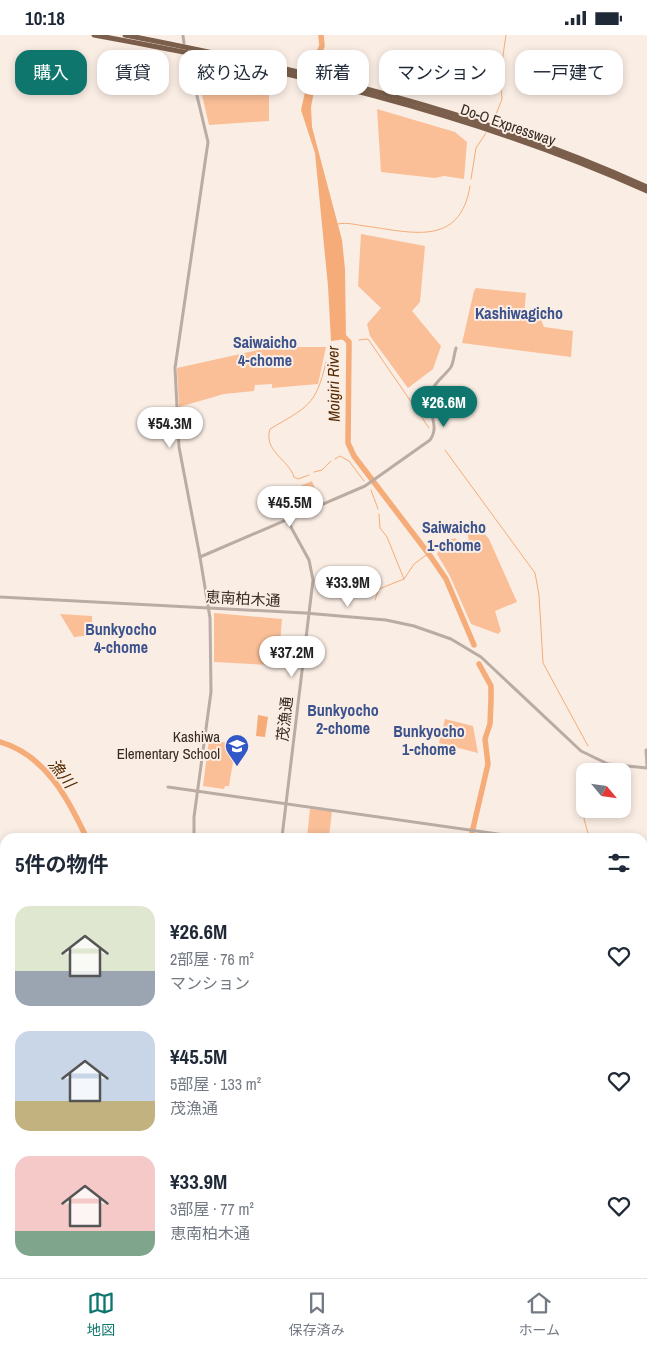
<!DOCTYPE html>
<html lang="ja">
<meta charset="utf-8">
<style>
:root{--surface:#fff;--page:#f6f6f7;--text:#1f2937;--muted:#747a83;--line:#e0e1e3;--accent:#0f766e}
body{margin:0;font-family:"Archivo Narrow","Noto Sans JP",sans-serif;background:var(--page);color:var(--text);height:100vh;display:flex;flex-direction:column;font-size:19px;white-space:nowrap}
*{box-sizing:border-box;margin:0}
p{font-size:16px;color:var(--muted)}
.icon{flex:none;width:28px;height:28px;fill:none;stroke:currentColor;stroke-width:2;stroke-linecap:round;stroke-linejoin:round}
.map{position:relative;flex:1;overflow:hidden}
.details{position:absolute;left:0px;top:798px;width:648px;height:446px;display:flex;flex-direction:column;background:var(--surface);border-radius:15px 15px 0 0;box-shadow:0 2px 8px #0003}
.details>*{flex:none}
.guide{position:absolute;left:15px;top:15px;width:618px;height:45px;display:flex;gap:10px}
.needle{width:32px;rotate:119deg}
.tools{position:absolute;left:576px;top:728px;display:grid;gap:10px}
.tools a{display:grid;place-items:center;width:55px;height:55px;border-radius:10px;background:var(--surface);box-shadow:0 2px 8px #0003;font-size:25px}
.price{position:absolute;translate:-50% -42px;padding:0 11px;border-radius:18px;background:#fff;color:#222;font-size:16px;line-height:32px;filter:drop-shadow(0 1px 2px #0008)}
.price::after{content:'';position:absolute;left:50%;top:30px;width:15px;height:11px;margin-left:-8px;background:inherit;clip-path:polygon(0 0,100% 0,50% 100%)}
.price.on{background:var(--accent);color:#fff}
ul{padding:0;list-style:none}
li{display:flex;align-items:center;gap:15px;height:125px;padding:0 15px}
li span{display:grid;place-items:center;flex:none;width:140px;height:100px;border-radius:15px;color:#555}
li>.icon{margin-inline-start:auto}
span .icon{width:60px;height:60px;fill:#fffc;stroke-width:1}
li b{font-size:21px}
h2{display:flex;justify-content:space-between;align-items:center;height:60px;padding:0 15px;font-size:21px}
.pill{padding:0 18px;border-radius:15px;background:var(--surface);box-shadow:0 2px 8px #0003;font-size:18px;line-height:45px}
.pill.on{background:var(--accent);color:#fff}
.status{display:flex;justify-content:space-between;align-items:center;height:35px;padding:0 25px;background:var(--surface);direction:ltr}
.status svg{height:14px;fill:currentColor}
.tab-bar{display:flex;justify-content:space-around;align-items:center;height:70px;border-top:1px solid var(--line);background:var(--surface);font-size:14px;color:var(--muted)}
.tab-bar a{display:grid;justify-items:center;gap:2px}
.tab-bar .on{color:var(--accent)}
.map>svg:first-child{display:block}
</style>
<div class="status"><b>10:18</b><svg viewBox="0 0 49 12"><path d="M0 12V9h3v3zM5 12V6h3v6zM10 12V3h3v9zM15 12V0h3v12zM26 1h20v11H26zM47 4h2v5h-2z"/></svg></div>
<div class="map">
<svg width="647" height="1243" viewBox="0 0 647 1243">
<rect width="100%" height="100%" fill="#faede4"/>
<g fill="#fabf97">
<polygon points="196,34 269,57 269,86 209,90"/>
<polygon points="377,74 455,97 467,107 464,144 444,141 435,143 381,137"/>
<polygon points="361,199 425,211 420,267 412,276 441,311 433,334 408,353 370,301 367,289 381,273 358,251"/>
<polygon points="476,253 526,258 524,280 540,282 544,292 573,296 571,322 462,308 474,256"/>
<polygon points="272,312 326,312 318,349 272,353 272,349 255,350 254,356 224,359 179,372 177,333"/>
<polygon points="312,446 320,467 303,474 286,457"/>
<polygon points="476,489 489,504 517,567 495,576 501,596 498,599 471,589 450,541 437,519 444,506 455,503 467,518 470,515 467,494"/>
<polygon points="214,578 282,584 279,621 270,630 214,627"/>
<polygon points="60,579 92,581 92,600 74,602"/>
<polygon points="445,684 473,691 478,718 439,708"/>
<polygon points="209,705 236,709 229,751 225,751 224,754 203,751"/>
<polygon points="310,774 332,776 329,802 307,802"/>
</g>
<g fill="#f5ac78">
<polygon points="314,17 321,19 311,72 312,92 342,205 345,234 346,304 331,306 328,251 315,118 301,75"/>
<polygon points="258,680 268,682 265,702 256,701"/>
</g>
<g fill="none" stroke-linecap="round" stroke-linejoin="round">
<g stroke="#f5ac78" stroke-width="1">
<polyline points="493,87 502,64 500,41 506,0"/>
<polyline points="471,144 476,113 486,98"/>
<path d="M338,189c8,-2 19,1 27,2 46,6 95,22 105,-40"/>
<polyline points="359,305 368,304 429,393"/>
<polyline points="445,415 535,538 539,560 543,628 588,711"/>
<polyline points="335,424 340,421 349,426 364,446"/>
<polyline points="314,437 322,435 331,426"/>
<path d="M309,440l-11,4 -4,-2c-5,-17 -31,-26 -24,-48 37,-22 46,-23 56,-67"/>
<polyline points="371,455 378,474"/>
<polyline points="379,479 380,493 387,502 404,544"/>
<polyline points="375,565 379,554 404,544 414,529 429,518"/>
<polyline points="593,736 596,730"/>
<polyline points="582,776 585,765"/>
<polyline points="585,778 584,784 589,802"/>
</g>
<g stroke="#f5ac78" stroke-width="5.5">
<polyline points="316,24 322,11 321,0"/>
<polyline points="341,299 349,307 348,408 354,421 431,522 446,544 474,610"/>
<path d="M0,707c45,13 68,56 86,95"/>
<polyline points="471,802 488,729 485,704 490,689 491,665 491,651 479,629"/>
<polyline points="240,1239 242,1243"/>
<polyline points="485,1243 485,1239"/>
</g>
<g stroke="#baaca3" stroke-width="3">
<polyline points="183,1 184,8"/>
<polyline points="188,23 208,107 175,333 179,412 200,522 210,583 211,657 194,782 194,802"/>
<path d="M200,522l165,-71 65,-46c11,-15 -4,-29 0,-45 3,-12 14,-18 21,-28 3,-6 3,-13 5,-19"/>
<polyline points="0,562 305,578 386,585 414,591 451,604 481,622 581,716 608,729 647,733"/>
<polyline points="646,715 647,731"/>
<polyline points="168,752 519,802"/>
<polyline points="282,802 313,545 309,525 287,485"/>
<polyline points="642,819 647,818"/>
<polyline points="0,828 5,828"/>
<polyline points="0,978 5,977"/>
<polyline points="0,983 5,1005"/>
<polyline points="0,1021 5,1020"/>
<polyline points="0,1031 5,1030"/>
<polyline points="642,1141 647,1142"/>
<polyline points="0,1200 5,1201"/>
<polyline points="642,1230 647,1204"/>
<polyline points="102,1239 103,1243"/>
<polyline points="338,1243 339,1239"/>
<polyline points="588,1243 589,1239"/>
<polyline points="640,1243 641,1239"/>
</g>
<g stroke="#8c7363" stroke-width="4.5">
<polyline points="642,924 647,923"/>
<polyline points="0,934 5,933"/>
</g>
<g stroke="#7b5f4c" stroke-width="5">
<path d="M94,0c188,34 378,77 553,156"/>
<path d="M125,0c179,35 356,76 522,152"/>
</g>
<g stroke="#64574f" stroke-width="3">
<g id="rail">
<polyline points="546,1239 556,1243"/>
<polyline points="147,1243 164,1239"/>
<polyline points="175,1243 195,1239"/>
</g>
</g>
<use href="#rail" stroke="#faede4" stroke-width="1" stroke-dasharray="4" stroke-linecap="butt"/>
</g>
<defs>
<g id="school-pin" transform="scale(1.25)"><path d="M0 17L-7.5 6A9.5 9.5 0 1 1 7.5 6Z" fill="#3258c8" stroke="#faede4"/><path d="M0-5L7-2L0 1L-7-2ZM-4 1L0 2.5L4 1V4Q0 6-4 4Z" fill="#fff"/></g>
</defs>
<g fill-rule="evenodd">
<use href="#school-pin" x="237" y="711"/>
</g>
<g text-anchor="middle" stroke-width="4" stroke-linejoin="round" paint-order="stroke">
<g font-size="15" fill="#362a22" stroke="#faede4">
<text transform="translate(508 90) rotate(19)" y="5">Do-O Expressway</text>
<text transform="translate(243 564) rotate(3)" y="5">恵南柏木通</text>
<text transform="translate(285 684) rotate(-84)" y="5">茂漁通</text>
</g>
<g font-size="15" fill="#362a22" stroke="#faede4" text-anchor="end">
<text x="220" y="707">Kashiwa<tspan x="220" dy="17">Elementary School</tspan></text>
</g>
<g font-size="16" font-weight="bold" fill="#3b528c" stroke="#faede4">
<text x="519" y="284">Kashiwagicho</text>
<text x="265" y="313">Saiwaicho<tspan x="265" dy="18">4-chome</tspan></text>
<text x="454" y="498">Saiwaicho<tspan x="454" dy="18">1-chome</tspan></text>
<text x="121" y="600">Bunkyocho<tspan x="121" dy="18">4-chome</tspan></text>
<text x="343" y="681">Bunkyocho<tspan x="343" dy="18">2-chome</tspan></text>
<text x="429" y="702">Bunkyocho<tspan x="429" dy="18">1-chome</tspan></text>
</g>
<g font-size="16" font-style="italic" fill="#572a00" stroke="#faede4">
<text transform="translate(333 349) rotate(-91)" y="6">Moigiri River</text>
<text transform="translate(62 738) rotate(52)" y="6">漁川</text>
</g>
</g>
</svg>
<div class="tools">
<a><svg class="needle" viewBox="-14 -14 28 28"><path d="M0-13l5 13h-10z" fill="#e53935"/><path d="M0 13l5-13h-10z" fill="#747a83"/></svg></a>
</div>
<b class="price on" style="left:444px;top:393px">¥26.6M</b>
<b class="price" style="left:170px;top:414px">¥54.3M</b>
<b class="price" style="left:290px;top:493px">¥45.5M</b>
<b class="price" style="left:348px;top:573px">¥33.9M</b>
<b class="price" style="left:292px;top:643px">¥37.2M</b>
<div class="guide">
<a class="pill on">購入</a>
<a class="pill">賃貸</a>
<a class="pill">絞り込み</a>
<a class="pill">新着</a>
<a class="pill">マンション</a>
<a class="pill">一戸建て</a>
</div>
<section class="details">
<h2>5件の物件<svg class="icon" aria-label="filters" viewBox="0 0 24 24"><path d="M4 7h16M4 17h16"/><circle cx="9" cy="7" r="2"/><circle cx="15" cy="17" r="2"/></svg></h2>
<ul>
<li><span style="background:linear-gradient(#dfe7d0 65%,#9aa5b1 0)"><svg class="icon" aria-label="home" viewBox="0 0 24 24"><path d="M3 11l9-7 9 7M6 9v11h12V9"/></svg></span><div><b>¥26.6M</b><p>2部屋 · 76 m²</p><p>マンション</p></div><svg class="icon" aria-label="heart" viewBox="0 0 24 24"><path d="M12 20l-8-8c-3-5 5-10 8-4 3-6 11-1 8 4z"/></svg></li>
<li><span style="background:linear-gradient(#c9d6e8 70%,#c2b280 0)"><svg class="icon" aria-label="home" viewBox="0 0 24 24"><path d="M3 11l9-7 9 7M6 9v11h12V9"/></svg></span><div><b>¥45.5M</b><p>5部屋 · 133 m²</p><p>茂漁通</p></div><svg class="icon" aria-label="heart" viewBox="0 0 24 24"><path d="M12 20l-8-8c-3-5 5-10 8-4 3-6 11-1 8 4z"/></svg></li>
<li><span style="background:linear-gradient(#f6c9c9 75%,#7fa58c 0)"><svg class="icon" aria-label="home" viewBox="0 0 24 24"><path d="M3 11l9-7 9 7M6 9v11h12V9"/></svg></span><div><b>¥33.9M</b><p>3部屋 · 77 m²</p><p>恵南柏木通</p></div><svg class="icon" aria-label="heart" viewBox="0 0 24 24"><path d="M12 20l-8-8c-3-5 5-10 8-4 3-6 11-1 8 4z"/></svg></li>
</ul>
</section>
</div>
<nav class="tab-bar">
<a class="on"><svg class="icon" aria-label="map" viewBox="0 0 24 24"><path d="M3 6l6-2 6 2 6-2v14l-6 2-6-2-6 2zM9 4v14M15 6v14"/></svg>地図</a>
<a><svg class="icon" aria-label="saved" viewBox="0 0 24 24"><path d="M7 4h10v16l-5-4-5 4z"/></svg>保存済み</a>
<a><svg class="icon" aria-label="home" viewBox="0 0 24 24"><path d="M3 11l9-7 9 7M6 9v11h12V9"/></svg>ホーム</a>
</nav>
